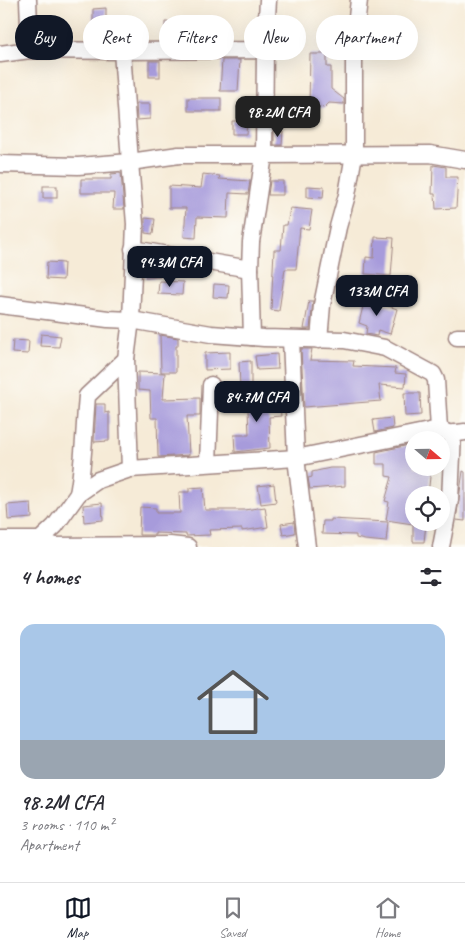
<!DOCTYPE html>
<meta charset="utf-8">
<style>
:root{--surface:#fff;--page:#f7f7f7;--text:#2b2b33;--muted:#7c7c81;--line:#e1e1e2;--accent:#111827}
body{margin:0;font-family:Caveat,sans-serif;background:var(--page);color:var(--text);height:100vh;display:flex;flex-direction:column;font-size:19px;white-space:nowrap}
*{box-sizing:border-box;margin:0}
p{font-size:16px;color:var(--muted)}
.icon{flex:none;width:28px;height:28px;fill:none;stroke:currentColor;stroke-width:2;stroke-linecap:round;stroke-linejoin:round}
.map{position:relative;height:547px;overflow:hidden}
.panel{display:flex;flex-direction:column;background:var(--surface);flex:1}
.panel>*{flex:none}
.banner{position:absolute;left:15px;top:15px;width:435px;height:45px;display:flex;gap:10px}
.needle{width:32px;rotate:110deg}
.buttons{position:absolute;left:405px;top:431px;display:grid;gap:10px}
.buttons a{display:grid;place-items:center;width:45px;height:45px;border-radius:50%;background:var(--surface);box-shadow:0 5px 20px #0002;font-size:25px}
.price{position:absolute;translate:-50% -42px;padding:0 11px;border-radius:10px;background:var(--accent);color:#fff;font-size:16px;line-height:32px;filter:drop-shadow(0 1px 2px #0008)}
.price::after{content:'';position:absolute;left:50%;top:30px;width:15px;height:11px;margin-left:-8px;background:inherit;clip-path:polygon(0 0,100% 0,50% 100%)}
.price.active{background:#222;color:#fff}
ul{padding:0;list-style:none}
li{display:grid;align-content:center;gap:10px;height:265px;padding:0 20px}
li+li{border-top:1px solid var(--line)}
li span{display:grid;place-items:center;height:155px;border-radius:15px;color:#555}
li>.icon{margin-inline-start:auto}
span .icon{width:90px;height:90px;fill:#fffc;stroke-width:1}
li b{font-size:21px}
h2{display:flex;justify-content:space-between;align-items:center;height:60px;padding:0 20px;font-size:21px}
.tag{padding:0 18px;border-radius:22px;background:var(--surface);box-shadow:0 5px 20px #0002;font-size:18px;line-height:45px}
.tag.active{background:var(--accent);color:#fff}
.dock{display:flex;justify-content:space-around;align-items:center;height:70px;border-top:1px solid var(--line);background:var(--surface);font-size:14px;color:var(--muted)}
.dock a{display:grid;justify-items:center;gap:2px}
.dock .active{color:var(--accent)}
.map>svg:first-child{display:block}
</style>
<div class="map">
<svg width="465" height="547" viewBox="0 0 465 547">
<rect width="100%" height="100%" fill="#fdfcf7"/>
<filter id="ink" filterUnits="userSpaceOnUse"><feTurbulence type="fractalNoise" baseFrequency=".02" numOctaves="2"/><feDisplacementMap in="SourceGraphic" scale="10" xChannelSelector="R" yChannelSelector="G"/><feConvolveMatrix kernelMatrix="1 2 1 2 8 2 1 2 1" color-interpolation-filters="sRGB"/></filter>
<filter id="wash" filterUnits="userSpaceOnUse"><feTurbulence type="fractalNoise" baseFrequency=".0096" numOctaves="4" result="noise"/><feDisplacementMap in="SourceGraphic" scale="20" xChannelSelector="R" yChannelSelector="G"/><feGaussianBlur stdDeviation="1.12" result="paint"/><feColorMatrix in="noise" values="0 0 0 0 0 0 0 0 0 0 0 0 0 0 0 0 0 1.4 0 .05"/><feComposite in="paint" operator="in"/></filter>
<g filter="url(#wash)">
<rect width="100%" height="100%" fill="#f6ebd7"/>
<g id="blocks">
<g fill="#a79bdb">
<polygon points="106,8 106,25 93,26 93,9"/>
<polygon points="165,22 182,22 181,33 165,33"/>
<polygon points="310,54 327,54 327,67 331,67 331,89 344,99 344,104 329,103 324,108 309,105"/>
<polygon points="222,60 240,60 238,91 220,91"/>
<rect x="149" y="61" width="11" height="16"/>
<rect x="188" y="98" width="33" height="13"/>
<polygon points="136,104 150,104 150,119 137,120"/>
<polygon points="291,107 308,107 307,123 290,123"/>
<polygon points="232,121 247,121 246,134 232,134"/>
<polygon points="274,131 283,131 282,145 274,145"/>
<polygon points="433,165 446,167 446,177 458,177 456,208 436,209 435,194 432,194"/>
<polygon points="121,173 124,209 113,209 114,193 81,193 81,179 111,179 111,174"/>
<polygon points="203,174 220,176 219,179 250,181 248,194 229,193 228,218 197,217 196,238 184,237 186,208 169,208 169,186 201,188"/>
<polygon points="270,181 283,181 283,195 268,195"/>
<rect x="43" y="186" width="14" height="12"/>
<polygon points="307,186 324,187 323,198 307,197"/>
<polygon points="290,208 312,210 309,229 300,228 296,269 285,269 279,311 271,310 274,250 281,250 283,225 287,225"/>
<polygon points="145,218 155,219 153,234 145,233"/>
<polygon points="375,237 394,238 391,276 365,274 366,257 374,258"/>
<polygon points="145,261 160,264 160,277 146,278"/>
<polygon points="47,262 64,263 63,280 46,279"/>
<polygon points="159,281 183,282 182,295 158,294"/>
<polygon points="214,284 229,285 228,298 213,297"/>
<polygon points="365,298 397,309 390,334 378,330 377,336 366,334 367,326 359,323"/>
<polygon points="309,301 313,301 310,329 304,329"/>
<polygon points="41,334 61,336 59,347 40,346"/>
<polygon points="160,335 178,338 178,346 176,346 176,372 161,372"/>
<polygon points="13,340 29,341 28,354 12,353"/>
<polygon points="301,349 312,349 310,360 354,361 353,366 396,368 395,373 406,374 405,387 379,385 381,401 304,407"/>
<polygon points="230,352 230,369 205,370 205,353"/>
<polygon points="277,354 278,369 257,370 255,356"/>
<polygon points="251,361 251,387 240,388 239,362"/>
<polygon points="138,372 165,373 163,399 200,398 200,416 187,416 189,455 158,457 157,418 151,418 150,391 138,390"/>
<polygon points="243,393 255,393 255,399 263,399 263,400 279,398 281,416 269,417 270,448 235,452 234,435 249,435 248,410 244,410"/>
<polygon points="404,393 420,393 421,415 405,416"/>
<polygon points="96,404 105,404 105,413 109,412 109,441 94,442"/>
<polygon points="392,418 393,428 375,432 373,420"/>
<polygon points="414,444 414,468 431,468 428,495 414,495 414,523 426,524 424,542 413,542 413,524 386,520 389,502 385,501 392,477 386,476 386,464 376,464 376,452"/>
<polygon points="330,468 345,468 345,486 310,489 308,478 312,477 312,472"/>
<polygon points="463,471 465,472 465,521 456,520"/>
<polygon points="274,484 276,502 261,504 258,486"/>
<polygon points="203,487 205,510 244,510 265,507 268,527 242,531 242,529 209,530 210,535 186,536 186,534 155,533 155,535 139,535 140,507 156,508 156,513 180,513 179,492 189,492 189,488"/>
<polygon points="31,503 32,518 8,520 7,505"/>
<polygon points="102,503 103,520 84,522 83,505"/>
<polygon points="331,519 388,522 386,542 365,540 356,538 356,535 322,534 323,521 331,521"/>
<polygon points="294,522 295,533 283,535 281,524"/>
</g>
</g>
</g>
<g filter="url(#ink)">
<use href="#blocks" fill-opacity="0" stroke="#a08581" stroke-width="1"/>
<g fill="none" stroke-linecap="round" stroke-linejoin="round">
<g stroke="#a08581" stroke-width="19">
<g id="minor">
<polyline points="28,0 30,50"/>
<polyline points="265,50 122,51 130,162 179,155 264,155 265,50 268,0"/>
<polyline points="0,54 30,50 122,51"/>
<path d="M0,164l78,2 52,-4 5,62 -4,96 -5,39 -39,37c-3,33 -3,66 -9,98"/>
<polyline points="133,249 250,269"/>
<polyline points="0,305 108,319 131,320 211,334 264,338 344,340 385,348 433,374 436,380 439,429"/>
<polyline points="252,337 250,269 251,242 264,155 430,154 465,160"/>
<polyline points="457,337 465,337"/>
<polyline points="291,339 296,458 307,547"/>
<polyline points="319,340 322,305 338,227 347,195 354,154 354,43 359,0"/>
<polyline points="126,359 130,469"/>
<polyline points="208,463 211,385"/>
<polyline points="0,540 40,540 55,526 78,494 98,480 130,469 296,458 439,429 450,434 465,432"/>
<polyline points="31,542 40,540 55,546 170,545 188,547"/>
<polyline points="441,547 450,500 453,433"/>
</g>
</g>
<use href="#minor" stroke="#fff" stroke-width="16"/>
</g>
</g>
</svg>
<div class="buttons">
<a><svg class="needle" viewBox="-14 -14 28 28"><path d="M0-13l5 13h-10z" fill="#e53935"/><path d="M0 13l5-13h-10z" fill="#7c7c81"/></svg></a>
<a><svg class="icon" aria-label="locate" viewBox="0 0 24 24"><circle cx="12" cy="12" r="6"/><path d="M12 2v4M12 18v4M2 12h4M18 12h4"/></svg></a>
</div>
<b class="price active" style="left:278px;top:138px">98.2M CFA</b>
<b class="price" style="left:170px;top:288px">94.3M CFA</b>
<b class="price" style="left:377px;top:317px">133M CFA</b>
<b class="price" style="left:257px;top:423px">84.7M CFA</b>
<div class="banner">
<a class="tag active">Buy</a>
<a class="tag">Rent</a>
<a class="tag">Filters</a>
<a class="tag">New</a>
<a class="tag">Apartment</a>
</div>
</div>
<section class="panel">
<h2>4 homes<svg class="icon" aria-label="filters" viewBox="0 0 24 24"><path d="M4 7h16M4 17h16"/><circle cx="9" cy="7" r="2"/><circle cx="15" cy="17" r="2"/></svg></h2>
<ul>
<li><span style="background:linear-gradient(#a9c7e8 75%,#9aa5b1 0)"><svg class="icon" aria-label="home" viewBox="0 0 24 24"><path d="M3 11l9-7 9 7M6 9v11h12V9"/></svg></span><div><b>98.2M CFA</b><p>3 rooms · 110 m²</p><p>Apartment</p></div></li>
</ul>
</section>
<nav class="dock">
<a class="active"><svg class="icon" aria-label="map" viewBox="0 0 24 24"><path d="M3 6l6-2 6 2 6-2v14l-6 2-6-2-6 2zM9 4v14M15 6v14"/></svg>Map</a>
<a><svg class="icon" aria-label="saved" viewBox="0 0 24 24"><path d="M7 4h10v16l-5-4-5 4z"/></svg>Saved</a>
<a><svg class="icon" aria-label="home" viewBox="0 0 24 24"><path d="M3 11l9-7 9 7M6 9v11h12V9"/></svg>Home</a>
</nav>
